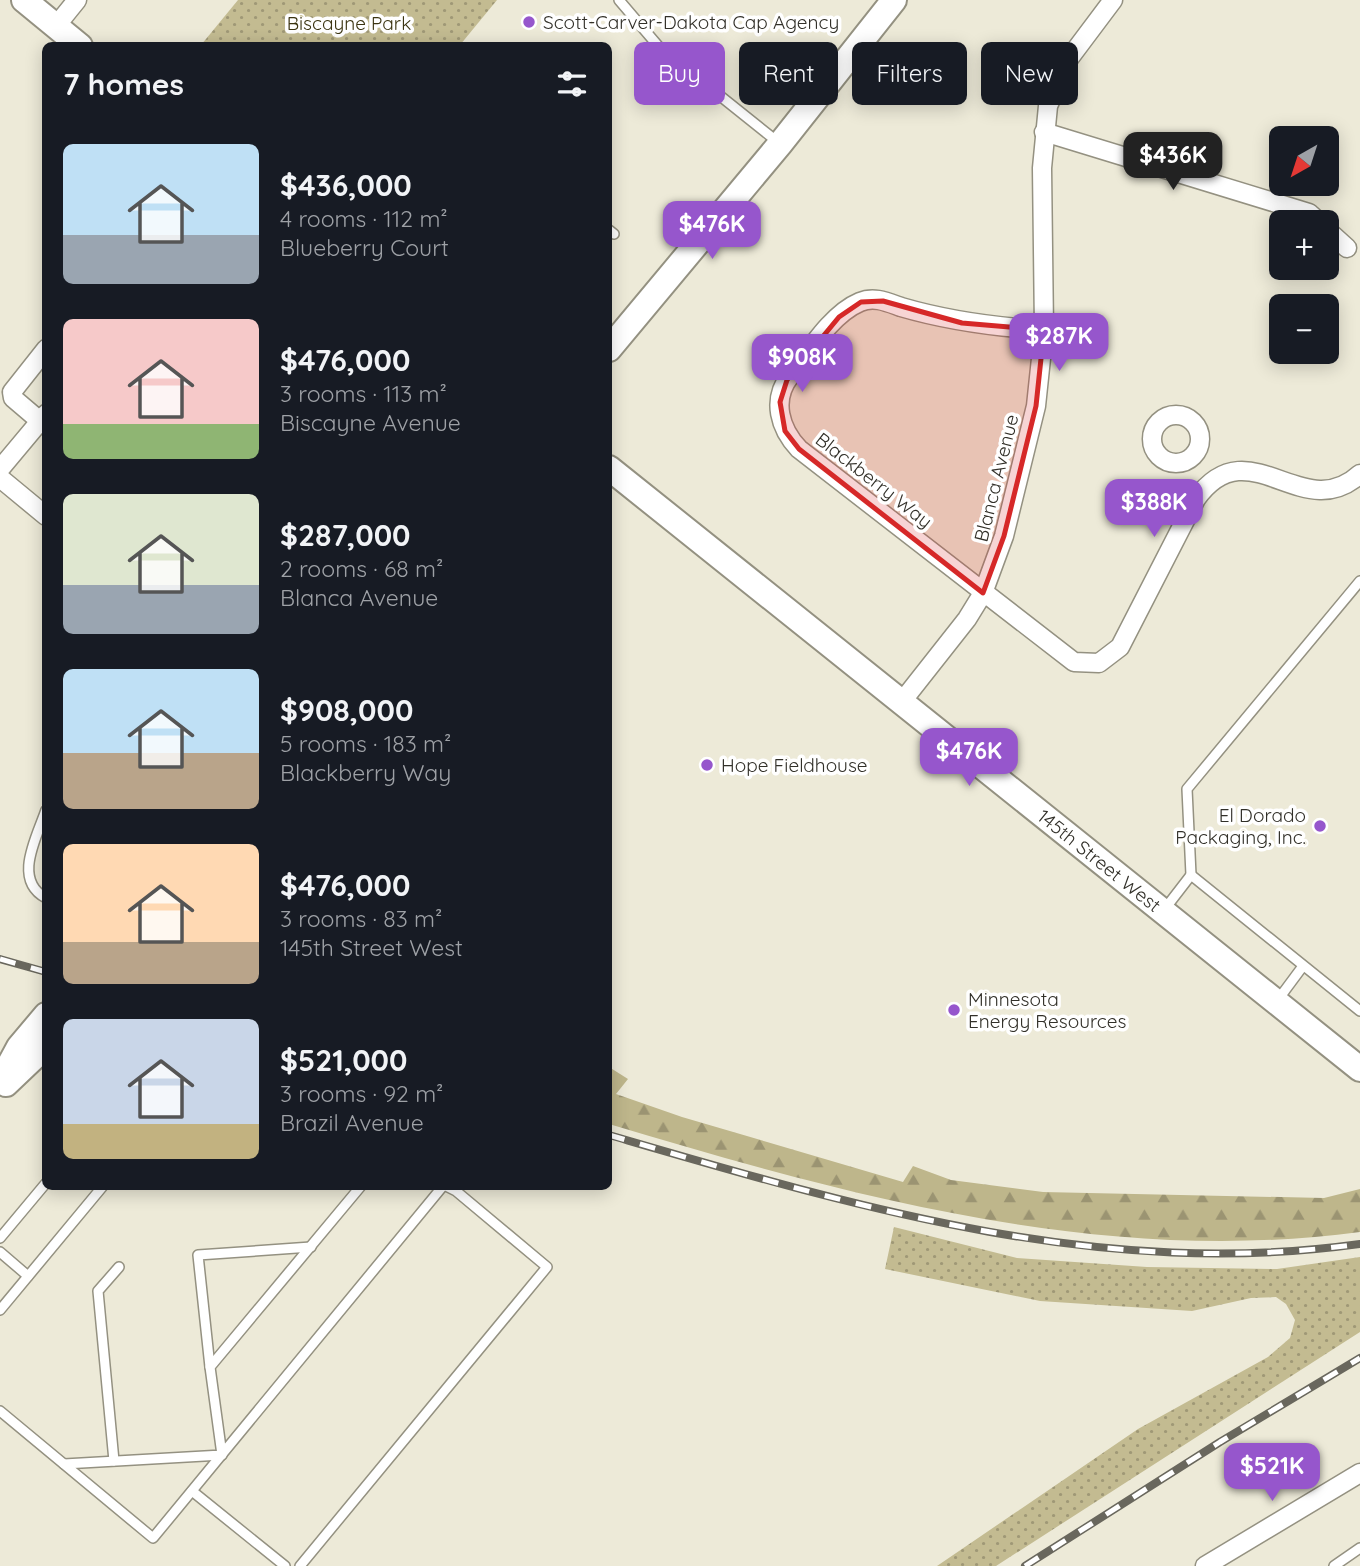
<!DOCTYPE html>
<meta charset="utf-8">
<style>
:root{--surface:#171b24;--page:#242831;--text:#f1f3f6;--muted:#9ea1a6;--accent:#9656cc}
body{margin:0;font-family:Quicksand,sans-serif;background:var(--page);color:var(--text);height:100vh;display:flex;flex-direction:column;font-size:26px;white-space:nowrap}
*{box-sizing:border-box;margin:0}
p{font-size:23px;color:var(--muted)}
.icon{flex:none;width:38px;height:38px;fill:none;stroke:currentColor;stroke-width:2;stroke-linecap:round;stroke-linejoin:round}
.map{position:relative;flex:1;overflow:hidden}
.panel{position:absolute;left:42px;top:42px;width:570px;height:1148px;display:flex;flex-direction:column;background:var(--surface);border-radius:10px;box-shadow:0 4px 18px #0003}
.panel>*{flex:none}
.top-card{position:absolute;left:634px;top:42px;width:621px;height:63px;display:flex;gap:14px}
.needle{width:46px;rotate:219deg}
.controls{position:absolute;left:1269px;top:126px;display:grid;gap:14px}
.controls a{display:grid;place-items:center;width:70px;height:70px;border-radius:10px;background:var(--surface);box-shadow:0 4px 18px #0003;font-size:35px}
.price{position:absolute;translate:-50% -60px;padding:0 16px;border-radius:14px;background:var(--accent);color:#fff;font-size:23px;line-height:46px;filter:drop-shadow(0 2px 4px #0008)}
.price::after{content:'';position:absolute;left:50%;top:42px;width:21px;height:16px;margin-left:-10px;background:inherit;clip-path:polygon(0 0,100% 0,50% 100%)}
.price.on{background:#222;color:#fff}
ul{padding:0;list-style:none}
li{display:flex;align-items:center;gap:21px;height:175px;padding:0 21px}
li span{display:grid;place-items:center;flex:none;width:196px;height:140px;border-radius:10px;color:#555}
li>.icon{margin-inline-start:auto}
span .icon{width:84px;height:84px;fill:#fffc;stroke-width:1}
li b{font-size:30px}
h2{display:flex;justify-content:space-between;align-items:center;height:84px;padding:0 21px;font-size:30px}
.chip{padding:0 24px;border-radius:10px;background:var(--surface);box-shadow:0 4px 18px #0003;font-size:24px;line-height:63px}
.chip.on{background:var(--accent);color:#fff}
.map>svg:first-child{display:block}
</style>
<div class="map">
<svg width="1360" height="1566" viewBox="0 0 1360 1566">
<defs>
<pattern id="green-dots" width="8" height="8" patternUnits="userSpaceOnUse" patternTransform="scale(1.75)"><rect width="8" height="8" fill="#c3bb91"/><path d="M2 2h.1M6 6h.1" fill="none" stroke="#9f9876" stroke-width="1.8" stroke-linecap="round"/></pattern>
<pattern id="forest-firs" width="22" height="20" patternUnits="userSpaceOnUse" patternTransform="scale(1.75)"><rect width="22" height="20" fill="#beb68b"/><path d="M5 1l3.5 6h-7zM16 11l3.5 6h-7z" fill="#9b9472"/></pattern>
</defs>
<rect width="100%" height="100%" fill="#edead8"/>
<g fill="url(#green-dots)">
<polygon points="238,0 497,0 460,45 201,45"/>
<polygon points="894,1227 1017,1258 1147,1267 1277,1269 1360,1257 1360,1332 996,1566 937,1566 1138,1429 1268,1357 1290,1338 1295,1320 1286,1304 1276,1297 1251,1298 1192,1311 1040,1301 885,1269"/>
</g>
<path fill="url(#forest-firs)" d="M609,1067l19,12 -12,15 66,23 221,65 10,-16 38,14 92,12 281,6 36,-9v43c-256,34 -508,-35 -751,-108z"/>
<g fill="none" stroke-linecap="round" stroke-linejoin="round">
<g stroke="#949181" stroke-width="12">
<g id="lane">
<polyline points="619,0 659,47 779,143"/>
<polyline points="609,230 614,234"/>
<path d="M46,810c-9,27 -34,70 0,88"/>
<polyline points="1191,875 1187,789 1360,581"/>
<polyline points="1164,910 1191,875 1360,1011"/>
<polyline points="1277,1001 1303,966"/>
<polyline points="0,1238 46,1183"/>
<polyline points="0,1252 28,1276"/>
<polyline points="0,1310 103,1186"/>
<polyline points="210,1367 198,1255 311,1247"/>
<polyline points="0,1411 153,1538 443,1186"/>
<polyline points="114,1461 98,1291 119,1267"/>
<polyline points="64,1464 222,1455 210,1367 361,1186"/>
<polyline points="192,1491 285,1566"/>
<polyline points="300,1566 547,1267 456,1191 446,1186"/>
<polyline points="1334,1566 1360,1548"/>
</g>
</g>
<g stroke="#949181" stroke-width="21">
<g id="street">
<polyline points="56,26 77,0"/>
<polyline points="1044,132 1309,213 1319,222"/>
<polyline points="1326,229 1347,248"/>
<path d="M1044,330c-50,-3 -95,-9 -143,-23 -14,-5 -27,-11 -41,-5 -29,12 -52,51 -70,74 -19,24 -10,53 9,73l275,213 25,1 21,-16 76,-148c53,-74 106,28 164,-25"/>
<circle cx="1176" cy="439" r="24"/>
<polyline points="40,421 13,398 12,392 46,349"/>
<polyline points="0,469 46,414"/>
<polyline points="0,478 46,516"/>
<polyline points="900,704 967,619 983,593 1004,536 1036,406 1044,330 1042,168 1048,106 1068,60 1113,0"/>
<polyline points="1205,1566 1360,1473"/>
</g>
</g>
<g stroke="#949181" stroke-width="28">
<g id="secondary">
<polyline points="24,0 80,46"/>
<polyline points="609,349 780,144 894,0"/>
<path id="s1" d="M609,468l751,601"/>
<polyline points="0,1082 19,1047 46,1015"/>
<polyline points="6,1084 46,1046"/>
</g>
</g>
<use href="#lane" stroke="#fff" stroke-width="9"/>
<use href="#street" stroke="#fff" stroke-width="18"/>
<use href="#secondary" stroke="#fff" stroke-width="24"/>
<g stroke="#69675d" stroke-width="8">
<g id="rail">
<polyline points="0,959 46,972"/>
<path d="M609,1135c248,72 489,145 751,109"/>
<polyline points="1025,1566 1220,1442 1360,1358"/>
</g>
</g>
<use href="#rail" stroke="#fff" stroke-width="5" stroke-dasharray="16" stroke-linecap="butt"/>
</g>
<path fill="#d62828" fill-opacity="0.2" stroke="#d62828" stroke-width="5" stroke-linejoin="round" d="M883,301l79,22 82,7 -8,76 -32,130 -21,57 -184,-144 -14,-18 -5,-29 7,-22 52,-63 22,-15z"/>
<g fill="#9656cc" stroke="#fff" stroke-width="2.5">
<circle cx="529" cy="22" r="7"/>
<circle cx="707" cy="765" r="7"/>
<circle cx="1320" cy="826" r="7"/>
<circle cx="954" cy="1010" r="7"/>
</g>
<g text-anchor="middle" stroke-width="7" stroke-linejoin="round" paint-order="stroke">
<g font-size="19" fill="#323029" stroke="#fff" text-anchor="start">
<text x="543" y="29">Scott-Carver-Dakota Cap Agency</text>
<text x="721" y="772">Hope Fieldhouse</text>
<text x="1306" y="822" text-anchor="end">El Dorado<tspan x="1306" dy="22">Packaging, Inc.</tspan></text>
<text x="968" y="1006">Minnesota<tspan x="968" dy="22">Energy Resources</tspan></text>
</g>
<g font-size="19" fill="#3b3411" stroke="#fff">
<text x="349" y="30">Biscayne Park</text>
</g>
<g font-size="19" fill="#323029" stroke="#fff">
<text transform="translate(996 478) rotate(-76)" y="7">Blanca Avenue</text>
<text transform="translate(874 480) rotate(38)" y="7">Blackberry Way</text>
<text dy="7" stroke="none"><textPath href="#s1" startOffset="628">145th Street West</textPath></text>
</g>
</g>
</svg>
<div class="controls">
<a><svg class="needle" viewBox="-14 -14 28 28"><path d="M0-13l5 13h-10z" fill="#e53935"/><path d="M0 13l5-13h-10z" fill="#9ea1a6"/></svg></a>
<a>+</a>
<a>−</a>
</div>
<b class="price on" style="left:1173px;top:192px">$436K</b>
<b class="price" style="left:712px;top:261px">$476K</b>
<b class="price" style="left:1059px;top:373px">$287K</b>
<b class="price" style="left:802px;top:394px">$908K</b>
<b class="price" style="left:1154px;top:539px">$388K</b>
<b class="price" style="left:969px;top:788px">$476K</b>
<b class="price" style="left:1272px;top:1503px">$521K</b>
<div class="top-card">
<a class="chip on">Buy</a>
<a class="chip">Rent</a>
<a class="chip">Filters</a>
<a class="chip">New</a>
</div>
<section class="panel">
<h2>7 homes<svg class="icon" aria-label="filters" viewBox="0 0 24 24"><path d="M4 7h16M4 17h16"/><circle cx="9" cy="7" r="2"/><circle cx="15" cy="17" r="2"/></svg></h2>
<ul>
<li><span style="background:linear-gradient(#bfe0f5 65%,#9aa5b1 0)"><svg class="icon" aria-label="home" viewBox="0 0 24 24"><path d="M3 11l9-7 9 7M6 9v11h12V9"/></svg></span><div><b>$436,000</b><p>4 rooms · 112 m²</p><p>Blueberry Court</p></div></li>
<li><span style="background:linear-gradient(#f6c9c9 75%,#8fb573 0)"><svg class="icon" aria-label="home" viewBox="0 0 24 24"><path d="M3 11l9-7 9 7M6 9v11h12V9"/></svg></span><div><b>$476,000</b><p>3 rooms · 113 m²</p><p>Biscayne Avenue</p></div></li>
<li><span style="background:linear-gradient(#dfe7d0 65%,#9aa5b1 0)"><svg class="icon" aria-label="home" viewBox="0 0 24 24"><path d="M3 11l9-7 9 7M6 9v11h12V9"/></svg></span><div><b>$287,000</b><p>2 rooms · 68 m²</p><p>Blanca Avenue</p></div></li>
<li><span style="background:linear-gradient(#bfe0f5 60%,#b9a48a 0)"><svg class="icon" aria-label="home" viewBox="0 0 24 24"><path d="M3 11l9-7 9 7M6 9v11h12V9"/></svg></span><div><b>$908,000</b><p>5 rooms · 183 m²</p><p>Blackberry Way</p></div></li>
<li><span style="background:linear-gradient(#ffd9b3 70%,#b9a48a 0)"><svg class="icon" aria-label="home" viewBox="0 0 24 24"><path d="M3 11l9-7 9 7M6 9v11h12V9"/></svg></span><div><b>$476,000</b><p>3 rooms · 83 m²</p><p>145th Street West</p></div></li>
<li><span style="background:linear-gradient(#c9d6e8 75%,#c2b280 0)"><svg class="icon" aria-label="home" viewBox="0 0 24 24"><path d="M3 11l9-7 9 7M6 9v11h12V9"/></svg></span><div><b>$521,000</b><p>3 rooms · 92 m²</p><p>Brazil Avenue</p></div></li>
</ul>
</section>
</div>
